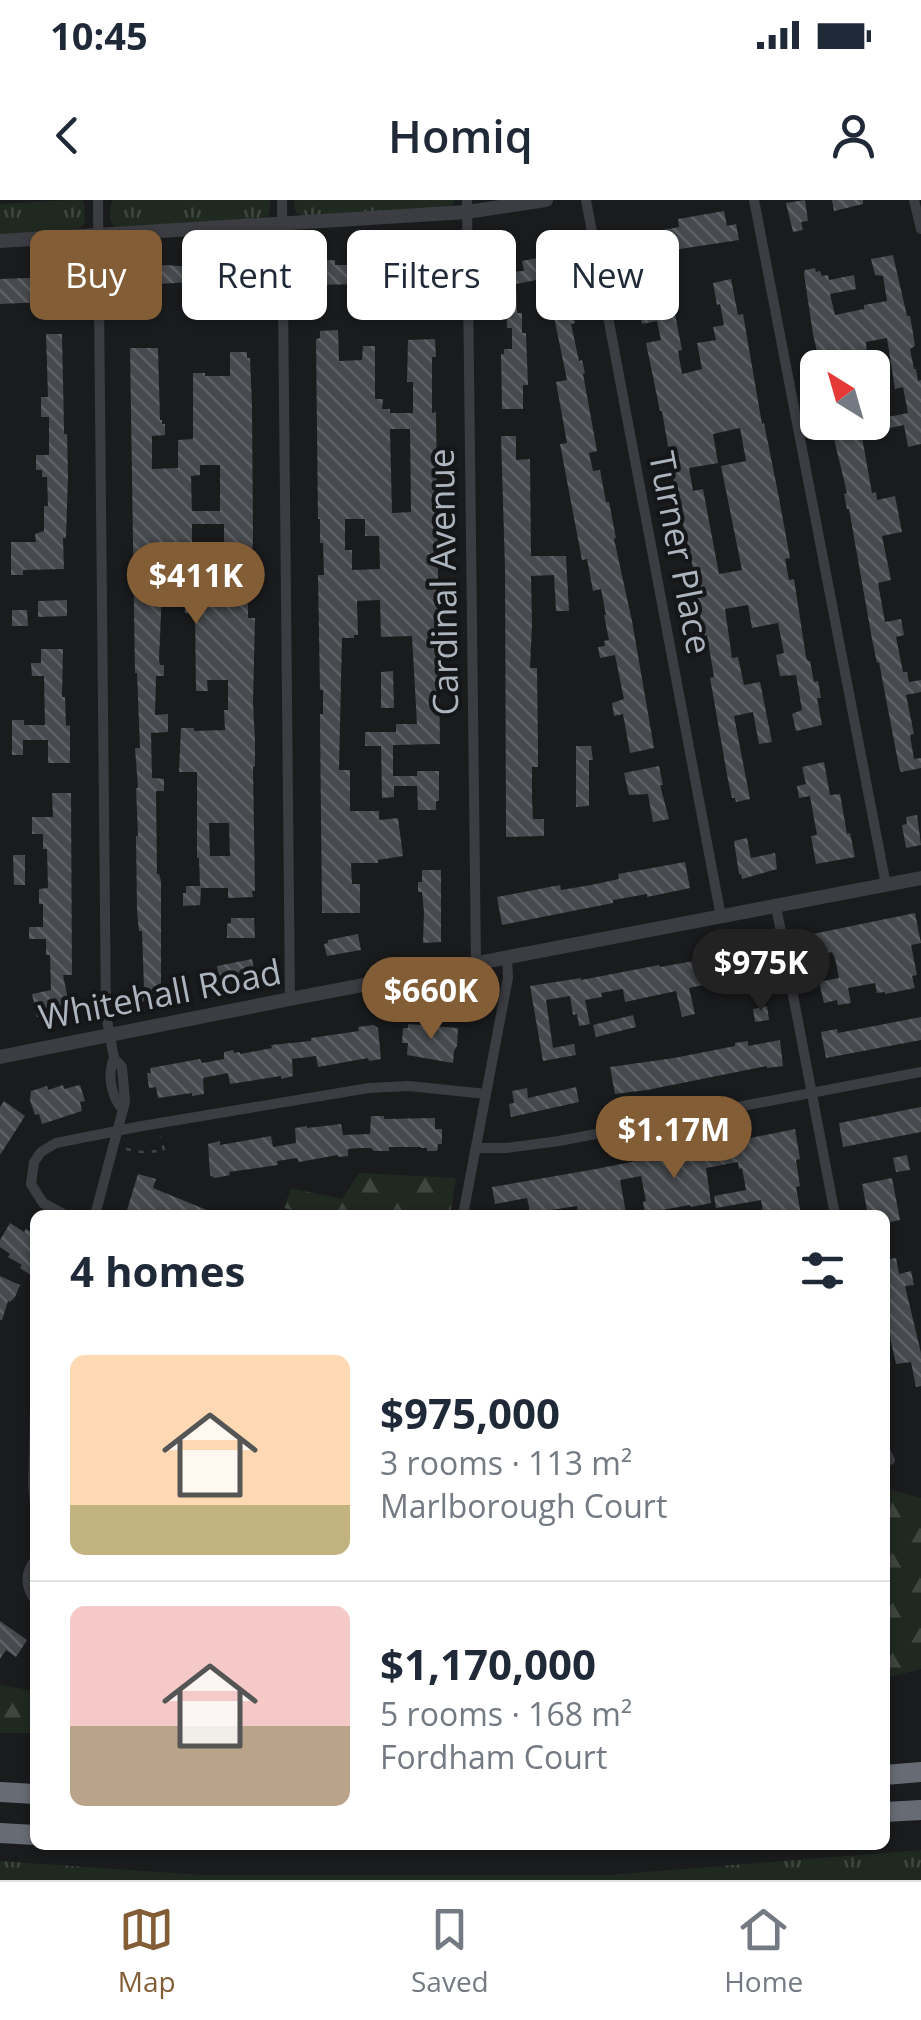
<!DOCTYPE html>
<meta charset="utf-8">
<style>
:root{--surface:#fff;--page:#f6f6f7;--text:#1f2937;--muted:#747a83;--line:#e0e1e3;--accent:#835d35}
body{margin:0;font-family:"Open Sans",sans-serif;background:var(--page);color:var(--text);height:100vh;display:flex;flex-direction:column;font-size:38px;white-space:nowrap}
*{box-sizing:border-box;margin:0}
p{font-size:32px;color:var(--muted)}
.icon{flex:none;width:55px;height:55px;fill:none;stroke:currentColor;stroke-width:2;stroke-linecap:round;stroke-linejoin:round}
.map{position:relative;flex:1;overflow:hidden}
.sheet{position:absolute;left:30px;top:1010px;width:860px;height:640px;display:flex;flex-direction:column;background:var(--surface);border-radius:15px;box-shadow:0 2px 8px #0004}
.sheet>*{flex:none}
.hud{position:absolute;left:30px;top:30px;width:862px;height:90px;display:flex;gap:20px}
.needle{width:65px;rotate:323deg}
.controls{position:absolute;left:800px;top:150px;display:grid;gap:20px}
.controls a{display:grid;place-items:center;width:90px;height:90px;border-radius:15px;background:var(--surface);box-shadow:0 2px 8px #0004;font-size:50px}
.price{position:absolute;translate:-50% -85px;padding:0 22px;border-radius:35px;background:var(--accent);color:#fff;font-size:32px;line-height:65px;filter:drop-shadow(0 2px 5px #0008)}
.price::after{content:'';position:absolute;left:50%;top:60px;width:30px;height:22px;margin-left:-15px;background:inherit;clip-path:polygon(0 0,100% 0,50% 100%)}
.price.selected{background:#222;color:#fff}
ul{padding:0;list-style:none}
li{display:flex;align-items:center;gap:30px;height:250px;padding:0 40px}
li+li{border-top:2px solid var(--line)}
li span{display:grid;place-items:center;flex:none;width:280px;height:200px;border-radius:15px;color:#555}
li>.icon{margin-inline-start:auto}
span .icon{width:120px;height:120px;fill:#fffc;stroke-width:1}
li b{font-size:42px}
h2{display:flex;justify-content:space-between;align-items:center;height:120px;padding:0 40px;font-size:42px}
.chip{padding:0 35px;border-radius:15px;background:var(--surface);box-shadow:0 2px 8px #0004;font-size:35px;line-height:90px}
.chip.selected{background:var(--accent);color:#fff}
.status{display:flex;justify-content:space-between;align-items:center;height:70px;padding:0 50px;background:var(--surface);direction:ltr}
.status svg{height:28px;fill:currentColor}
header{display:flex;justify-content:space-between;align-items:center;height:130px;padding:0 40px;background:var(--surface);font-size:45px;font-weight:600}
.dock{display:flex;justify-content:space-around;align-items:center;height:140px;border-top:2px solid var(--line);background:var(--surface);font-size:28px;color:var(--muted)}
.dock a{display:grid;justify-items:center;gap:5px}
.dock .selected{color:var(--accent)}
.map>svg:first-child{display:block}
</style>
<div class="status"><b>10:45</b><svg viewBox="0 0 49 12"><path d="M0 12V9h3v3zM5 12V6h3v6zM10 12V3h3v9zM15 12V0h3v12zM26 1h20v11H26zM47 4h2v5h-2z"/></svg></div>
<header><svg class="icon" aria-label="back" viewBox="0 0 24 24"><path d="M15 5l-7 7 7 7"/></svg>Homiq<svg class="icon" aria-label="person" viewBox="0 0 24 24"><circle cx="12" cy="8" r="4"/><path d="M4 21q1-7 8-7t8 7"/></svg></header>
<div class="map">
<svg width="921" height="1680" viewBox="0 0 921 1680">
<defs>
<pattern id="grass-tufts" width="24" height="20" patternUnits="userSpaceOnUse" patternTransform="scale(2.5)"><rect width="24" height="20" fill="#202920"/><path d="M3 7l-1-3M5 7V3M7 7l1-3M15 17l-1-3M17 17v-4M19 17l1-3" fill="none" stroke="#3e463e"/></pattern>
<pattern id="forest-firs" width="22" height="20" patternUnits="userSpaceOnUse" patternTransform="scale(2.5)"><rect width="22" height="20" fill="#202920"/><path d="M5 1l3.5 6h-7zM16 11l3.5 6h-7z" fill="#3e463e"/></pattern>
<pattern id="building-back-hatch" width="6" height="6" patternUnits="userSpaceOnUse" patternTransform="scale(2.5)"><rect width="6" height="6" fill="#46494d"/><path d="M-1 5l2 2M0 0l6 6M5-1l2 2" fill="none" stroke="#5e6165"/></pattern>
</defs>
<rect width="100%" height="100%" fill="#1a1b1d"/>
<g fill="url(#grass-tufts)">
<polygon points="72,0 81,0 84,3 85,22 82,27 71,30 0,35 0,4"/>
<path d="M113,0h157v13l-5,6 -147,8 -4,-1c-6,-7 -5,-18 -1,-26z"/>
<polygon points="294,0 456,0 450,7 302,16 295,11"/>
<polygon points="921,1650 921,1680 0,1680 0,1661 201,1675 609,1675"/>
</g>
<g fill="url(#forest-firs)">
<polygon points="359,973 456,978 450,1015 310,1015 284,1008 291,988 342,999"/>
<polygon points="885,1284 891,1290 921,1298 921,1469 885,1478"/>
<polygon points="0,1485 35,1491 35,1533 0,1533"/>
</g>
<g fill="url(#building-back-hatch)" fill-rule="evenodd">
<polygon points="805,0 808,21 801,22 803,30 793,32 786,3"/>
<polygon points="832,0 863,0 863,4 834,11"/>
<polygon points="724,11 727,26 736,24 739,40 667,51 663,30 679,27 678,19"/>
<polygon points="640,34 643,60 638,61 639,64 628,66 622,37"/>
<polygon points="572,41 575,56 570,57 574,82 558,85 556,76 516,84 517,113 522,113 522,133 526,133 528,185 523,185 523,209 502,209 501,154 504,154 504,149 512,149 512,128 507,128 506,100 494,101 495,86 500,86 502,72 524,71 522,61 558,54 556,44"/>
<polygon points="383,51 384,88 364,88 364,84 314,85 314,61 335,60 335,65 364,65 364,52"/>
<polygon points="416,53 417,59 434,58 434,77 406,79 405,54"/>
<polygon points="893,55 907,116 910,116 912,127 915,146 910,149 914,169 916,169 918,181 921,180 921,244 908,247 904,225 885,229 883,218 908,213 903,187 895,189 887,138 866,142 867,157 845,162 846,168 821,168 813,134 804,74 805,70 815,68 816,72 820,71 822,76 828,75 829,80 854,75 856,89 830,94 835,115 864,109 864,105 887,101 883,76 875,75 871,59"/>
<polygon points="166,65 191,67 191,82 142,85 142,95 138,95 138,101 121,101 120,84 124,84 124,70 145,69 145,67"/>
<polygon points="239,65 258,65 258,90 255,90 256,99 232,99 232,88 240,88"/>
<polygon points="56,72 71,72 74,97 41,97 42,102 0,104 0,79 56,77"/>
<path d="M731,79l7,36 5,-1 19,110 2,-1 15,75 11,60 -5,1 4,21 5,-1 12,78 2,4h2l4,21 4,-1 3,17h-4l5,27 -26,6 -4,-17 10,-4 -6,-35 -16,1 -4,-21 8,-2 -6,-30 -26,5 -4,-23 -23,4 7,49 6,-1 6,28 16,-3 12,60 -13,2 -6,-32 -19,4 16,83 -14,3 -1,-4h-3l-4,-18 -18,-102 4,-1 -7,-42 -3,1 -5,-27 -4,-3 -5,-33 4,-1 -18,-78 -14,-83h-2l-14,-68 15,-3 -4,-19 -15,3 -5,-23 26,-5 4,19 8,-1 7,36 -4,1 4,23 20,-5 -5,-26 19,-3 -3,-13 11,-2 -4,-21 -3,1 -4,-22zM740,228l6,33 -25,5 21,104 -23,4 -16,-85 -10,2 -4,-23 29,-5 -5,-29z"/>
<polygon points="573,113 575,123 571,124 579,161 582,160 585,173 583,174 597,251 589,253 593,271 600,270 606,302 609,302 616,338 614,339 632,421 654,548 630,553 623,514 614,516 612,503 624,499 615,455 600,458 598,447 605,446 604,441 609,440 604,415 606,415 601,389 593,391 587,359 582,360 560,244 567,243 556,182 567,180 554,117"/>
<path d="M338,130l1,31 23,-1 1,-14h12v53h8l-1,10h8v4h23v-31h-6l1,-42 27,-1 1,18h-4v56l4,-1 4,332 -47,1v31h24v-5h22v30h-3v9h-18l-1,-24h-23v11l-12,1 -1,-52h-16v-14h31v-8h21l-5,-88 -31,1 -1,-37 -23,1 1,34h-4v3h-12l-3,132h11v41h29v9l19,-2 5,38 -25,4v3h-27l1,21h8v29h-38l-2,-186v-13h3v-24h-3l-2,-115h6l-1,-32h-3v-24h-2l-2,-180 4,-1v-7zM390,229h20l1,83 -19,1zM345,319h20v17h14l1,33 -28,1v-20h-7z"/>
<polygon points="46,134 62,134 64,227 64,234 67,234 68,277 66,338 63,338 64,369 23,370 23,375 11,375 11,342 36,342 35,334 44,331 44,306 48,306 47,277 42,277 42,270 36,270 36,255 49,255 49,217 41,217 41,197 48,197"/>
<path d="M130,148h28l2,72h2v4h3v11l-13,1v33l26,-1v-28l15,-1v-66h12v3h25v-24h17v6h3l2,49 1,131 -2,37h-3v43h7l-2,85 2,37v26l-2,1 2,124h-3l1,6 -25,1v-10h-27l-1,17 -17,1v-13h3v-7h14l-1,-28h-2v-86h-18l2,-44h13v3l31,-1 -1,-20h4v-30h-21l1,11h-12l-1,-78h-10v-22h-23l-3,69 1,5h4v11h-8l-1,39 13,-1v18l-17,1 1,45 12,1v12h-8l1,83h2l2,7v107l9,-1v12l-25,1 -4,3v-3h-14l-1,-5 14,-3v-4h4l-2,-57h-3l-2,-20 -1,-75h2l-2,-48h2l-3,-40h5l-3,-75h-2zM200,265h20v46h-28l-1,-35 9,-1zM192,324h32v22h10v43l-42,-1zM209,623h20l1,33h-20z"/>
<polygon points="830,222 856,222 858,235 862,237 872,293 876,292 877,300 895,296 902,332 882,336 891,380 878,383 885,422 901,419 904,435 896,437 903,472 907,472 909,482 921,480 921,492 906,495 914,534 910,535 914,559 921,558 921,568 901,572 899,567 879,462 877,463 872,439 849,309 847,309 844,294 847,293"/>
<polygon points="501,236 516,236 516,260 530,259 531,356 566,356 569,411 556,411 554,375 531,376 532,424 530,468 537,468 538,551 538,567 532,567 532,598 533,619 544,619 544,636 506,637 505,368"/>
<polygon points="67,400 67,416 38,417 38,401"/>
<polygon points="12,410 27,410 28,426 12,426"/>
<polygon points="41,449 63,449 62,497 65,497 66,526 70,525 70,563 48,563 48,540 23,540 23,555 12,555 12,520 24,520 24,525 45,525 44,476 32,476 31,463 41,463"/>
<polygon points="393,471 394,508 381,508 381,472"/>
<polygon points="576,546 591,546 593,560 589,560 589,606 576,607"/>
<polygon points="824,562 830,595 840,594 847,634 850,633 855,657 816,664 811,636 817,635 810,596 799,598 797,586 806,584 802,567"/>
<polygon points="659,566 663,585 660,585 669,619 653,622 648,594 629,595 624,573"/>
<polygon points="52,593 71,593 72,775 63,775 71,814 57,817 56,813 37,817 32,794 51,790 50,755 46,755 46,739 29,739 29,727 43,727 43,704 39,704 39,689 48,688 47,649 43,649 43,634 32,634 32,617 53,617"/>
<polygon points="917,615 921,645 906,648 902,625 907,624 906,617"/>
<polygon points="747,638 751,658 775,653 777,669 742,679 741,674 739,674 734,641"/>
<polygon points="13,655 25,655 25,685 14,685"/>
<polygon points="685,662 690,688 647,697 647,694 613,700 613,703 502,725 497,697 560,685 561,690 591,685 619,679 618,674"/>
<polygon points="422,670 441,670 441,742 423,743 424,712 422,692 418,692 418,682 422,682"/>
<polygon points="915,713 921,743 911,745 917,775 912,776 915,788 885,794 885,792 877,793 875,783 848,788 851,803 838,805 837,800 824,803 819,782 839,778 835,758 832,752 812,756 811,751 806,752 803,736"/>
<polygon points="231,718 254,718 255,738 227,738 227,724 231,723"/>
<polygon points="358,734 361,750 327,756 324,744 328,743 328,740"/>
<polygon points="760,742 767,781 739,786 738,778 689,788 695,814 682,817 676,791 625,802 623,789 601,793 602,797 585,800 590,824 579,826 577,814 573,815 570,796 546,800 553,848 574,844 576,855 543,861 530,786 581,778 581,780 659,765 660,767 694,761 693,757 744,750 743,746"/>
<polygon points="252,759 255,774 220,781 217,766"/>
<polygon points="767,806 769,820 755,822 753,809"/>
<polygon points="633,815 636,827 596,837 593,825"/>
<polygon points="921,817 921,840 826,858 821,832 837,829 838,833"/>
<polygon points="408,824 458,828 457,846 454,851 453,863 407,855 408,843 402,843 403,828 408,828"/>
<polygon points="373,825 378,828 381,859 369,861 368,858 318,867 316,856 292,859 293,876 281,879 281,876 230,884 228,873 203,878 204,894 192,896 192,893 158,898 156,887 149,888 147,873 151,873 150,868 200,859 202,863 224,859 224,852 233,850 234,853 240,852 240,854 272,848 271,845 311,841 311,838 359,831 358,827"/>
<polygon points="780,840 783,866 767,868 767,866 647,890 615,894 610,867 674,858 735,846 735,843 748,841 748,846"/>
<polygon points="63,885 64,889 80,885 85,901 80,902 82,911 42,924 39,914 35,915 30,900 31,891 47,886 48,890"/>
<polygon points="576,887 579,902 511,917 509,904 514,903 512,891 527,888 528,898"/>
<polygon points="4,901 25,916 0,955 0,907"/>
<polygon points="921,907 921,932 843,947 839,923"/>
<polygon points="371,916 384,916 384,919 435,918 435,929 442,929 442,944 438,944 437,951 427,951 427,948 421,948 421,947 389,947 389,951 374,951 371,948 359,948 348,949 348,956 338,957 338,955 299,962 297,958 277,961 278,965 229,972 230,975 215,978 210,975 208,944 220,941 220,945 271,936 273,947 296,943 295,928 307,926 307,928 341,924 343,935 370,934"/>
<polygon points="795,929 800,959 796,960 800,986 796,987 801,1015 771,1015 770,1010 763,1012 761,1000 716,1008 714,996 746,990 742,968 739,969 738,962 706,968 711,1003 691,1007 690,1005 645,1013 643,1002 646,1001 641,976 620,980 626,1013 618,1015 578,1015 577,1006 551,1010 552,1015 531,1015 527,998 495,1004 492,987 596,969"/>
<polygon points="907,955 910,970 896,972 893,958"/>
<polygon points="138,974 156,979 153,988 219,1015 143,1015 127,1010"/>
<polygon points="892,978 900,1020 885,1023 885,1015 868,1015 862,984"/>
<polygon points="10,1023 24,1032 26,1029 35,1034 35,1078 20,1068 22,1065 8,1057 10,1054 0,1047 0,1040"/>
<polygon points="896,1058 899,1074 911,1071 914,1085 905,1086 921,1153 921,1186 916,1187 911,1162 896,1164 891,1142 885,1106 885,1060"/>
<polygon points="0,1076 20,1085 15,1097 10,1102 8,1101 2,1120 0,1120"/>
<polygon points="0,1421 27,1440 16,1457 6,1450 0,1459"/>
</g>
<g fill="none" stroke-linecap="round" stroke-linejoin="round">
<polyline stroke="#414449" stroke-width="2.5" stroke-dasharray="5 8" stroke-linecap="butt" points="126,949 141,952 164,951 161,937"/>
<g stroke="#3b3d42" stroke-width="10">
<polyline points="98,0 106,815 114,858"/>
<polyline points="282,0 290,799"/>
<polyline points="467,0 476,763"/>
<polyline points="586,0 721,717"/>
<polyline points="754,0 886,685"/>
<polyline points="914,0 921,29"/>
<polyline points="776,706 835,1015"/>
<polyline points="476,948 506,948 559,941 921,872"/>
<polyline points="65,1015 43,1003 31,984 34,962 41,952 56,943 142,926 369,888 409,886 486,894"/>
<path d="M95,1015l30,-113 -3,-35 -8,-9c-7,17 -3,37 8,51"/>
<polyline points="463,1015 508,778 507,757"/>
<polyline points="35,1210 33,1284 35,1305"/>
<polyline points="885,1251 890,1260"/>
<path d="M35,1360c-10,13 -10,26 0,40"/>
</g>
<g stroke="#3b3d42" stroke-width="14">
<polyline points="0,41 467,12 546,0"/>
<polyline points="0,857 290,799 921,678"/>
</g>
<g stroke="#676c74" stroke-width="20">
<polyline points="885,1575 921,1572"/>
<polyline points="0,1592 35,1594"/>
<polyline points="885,1612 921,1610"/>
<polyline points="0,1633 35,1635"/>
</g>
</g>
<g text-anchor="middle" stroke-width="8" stroke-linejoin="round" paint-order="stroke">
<g font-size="35" fill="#acb4bd" stroke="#151618">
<text transform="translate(680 353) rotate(79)" y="12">Turner Place</text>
<text transform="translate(444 382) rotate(-91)" y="12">Cardinal Avenue</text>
<text transform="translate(160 795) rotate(-11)" y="12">Whitehall Road</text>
</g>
</g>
</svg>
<div class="controls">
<a><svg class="needle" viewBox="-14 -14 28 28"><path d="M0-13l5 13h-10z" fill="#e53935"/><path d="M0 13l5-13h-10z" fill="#747a83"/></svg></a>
</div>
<b class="price" style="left:196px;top:427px">$411K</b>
<b class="price selected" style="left:761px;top:814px">$975K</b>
<b class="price" style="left:431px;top:842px">$660K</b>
<b class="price" style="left:674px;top:981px">$1.17M</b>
<div class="hud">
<a class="chip selected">Buy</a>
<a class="chip">Rent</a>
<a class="chip">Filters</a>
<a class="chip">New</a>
</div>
<section class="sheet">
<h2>4 homes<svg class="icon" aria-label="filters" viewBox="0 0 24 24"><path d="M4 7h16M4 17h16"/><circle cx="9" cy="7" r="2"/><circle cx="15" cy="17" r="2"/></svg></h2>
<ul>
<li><span style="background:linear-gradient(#ffd9b3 75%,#c2b280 0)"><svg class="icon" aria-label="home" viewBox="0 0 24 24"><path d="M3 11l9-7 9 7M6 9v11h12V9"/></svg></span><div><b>$975,000</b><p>3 rooms · 113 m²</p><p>Marlborough Court</p></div></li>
<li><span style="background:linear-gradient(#f6c9c9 60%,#b9a48a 0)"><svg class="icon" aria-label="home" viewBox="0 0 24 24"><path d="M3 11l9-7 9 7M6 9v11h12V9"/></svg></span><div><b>$1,170,000</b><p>5 rooms · 168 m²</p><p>Fordham Court</p></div></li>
</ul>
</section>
</div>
<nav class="dock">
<a class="selected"><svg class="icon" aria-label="map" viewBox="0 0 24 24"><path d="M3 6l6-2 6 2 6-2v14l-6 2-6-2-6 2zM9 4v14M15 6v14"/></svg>Map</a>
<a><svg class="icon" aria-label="saved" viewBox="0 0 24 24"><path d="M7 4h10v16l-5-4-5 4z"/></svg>Saved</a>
<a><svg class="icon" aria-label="home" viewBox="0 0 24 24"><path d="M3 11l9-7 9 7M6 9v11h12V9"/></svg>Home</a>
</nav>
